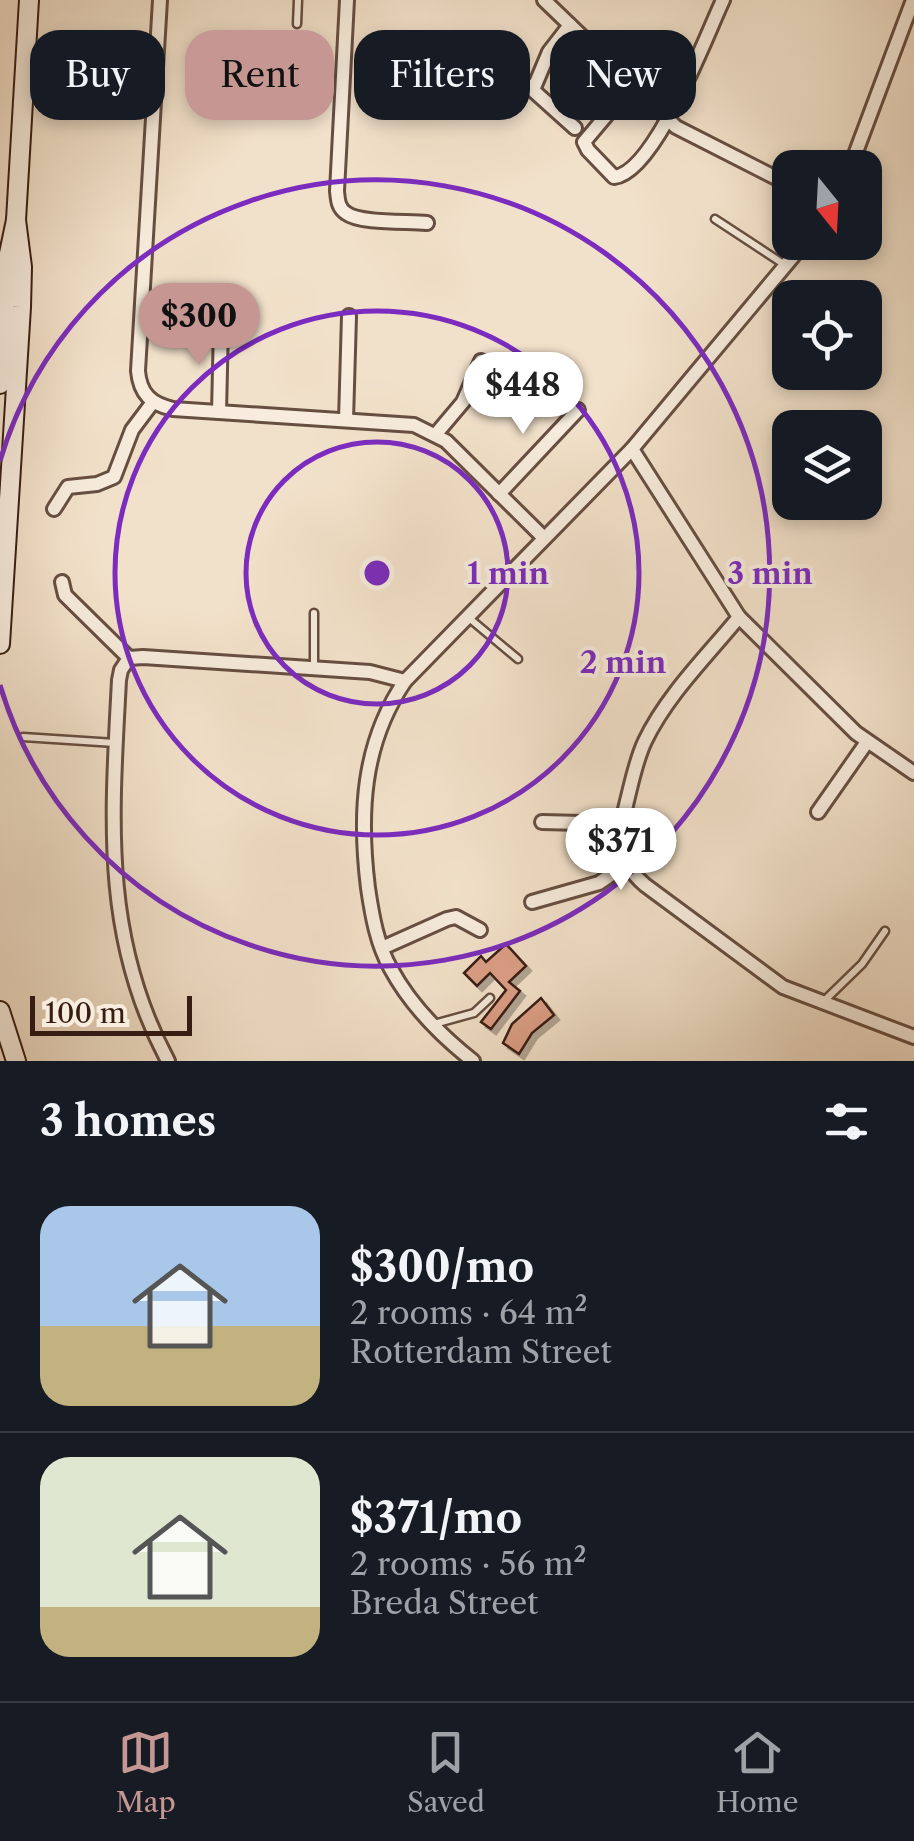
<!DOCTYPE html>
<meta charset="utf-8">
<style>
:root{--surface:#171b24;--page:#20242c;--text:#f1f3f6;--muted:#9ea1a6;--line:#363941;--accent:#c59692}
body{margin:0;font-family:"Libre Caslon Text",serif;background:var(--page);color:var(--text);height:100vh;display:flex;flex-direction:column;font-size:38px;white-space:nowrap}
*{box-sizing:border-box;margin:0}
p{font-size:32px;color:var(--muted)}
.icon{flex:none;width:55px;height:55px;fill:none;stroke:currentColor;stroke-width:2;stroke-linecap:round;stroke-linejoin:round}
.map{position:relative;height:1061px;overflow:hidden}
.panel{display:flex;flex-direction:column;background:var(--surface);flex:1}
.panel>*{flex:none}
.banner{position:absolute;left:30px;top:30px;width:855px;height:90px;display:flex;gap:20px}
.needle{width:65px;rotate:162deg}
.fabs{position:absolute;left:772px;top:150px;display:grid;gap:20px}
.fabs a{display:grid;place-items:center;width:110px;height:110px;border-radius:20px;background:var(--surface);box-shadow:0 5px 15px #0003;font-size:50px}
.scale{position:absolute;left:30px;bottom:25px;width:162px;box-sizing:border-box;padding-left:10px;border:5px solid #381d13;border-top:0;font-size:28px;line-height:35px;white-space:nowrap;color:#381d13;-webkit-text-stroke:8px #f7ecdd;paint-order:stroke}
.price{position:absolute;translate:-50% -85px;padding:0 22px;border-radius:35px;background:#fff;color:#222;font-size:32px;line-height:65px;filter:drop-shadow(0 2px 5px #0008)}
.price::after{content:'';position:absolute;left:50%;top:60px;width:30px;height:22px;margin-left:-15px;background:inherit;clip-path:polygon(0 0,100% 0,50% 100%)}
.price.on{background:var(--accent);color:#111}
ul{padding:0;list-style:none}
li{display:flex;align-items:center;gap:30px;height:250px;padding:0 40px}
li+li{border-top:2px solid var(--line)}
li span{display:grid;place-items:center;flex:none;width:280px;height:200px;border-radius:30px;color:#555}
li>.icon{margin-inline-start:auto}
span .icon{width:120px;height:120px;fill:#fffc;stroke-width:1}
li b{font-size:42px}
h2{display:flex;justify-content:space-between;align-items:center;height:120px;padding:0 40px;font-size:42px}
.tag{padding:0 35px;border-radius:30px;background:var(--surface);box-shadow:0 5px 15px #0003;font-size:35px;line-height:90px}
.tag.on{background:var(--accent);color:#111}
.menu{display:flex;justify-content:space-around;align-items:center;height:140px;border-top:2px solid var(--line);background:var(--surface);font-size:28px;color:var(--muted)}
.menu a{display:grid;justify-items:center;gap:5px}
.menu .on{color:var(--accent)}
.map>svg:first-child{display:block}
</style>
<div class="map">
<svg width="914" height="1061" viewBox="0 0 914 1061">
<defs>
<filter id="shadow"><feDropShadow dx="5" dy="5" stdDeviation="0" flood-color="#0004"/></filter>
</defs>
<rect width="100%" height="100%" fill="#f2e1ca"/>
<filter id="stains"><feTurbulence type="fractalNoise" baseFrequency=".002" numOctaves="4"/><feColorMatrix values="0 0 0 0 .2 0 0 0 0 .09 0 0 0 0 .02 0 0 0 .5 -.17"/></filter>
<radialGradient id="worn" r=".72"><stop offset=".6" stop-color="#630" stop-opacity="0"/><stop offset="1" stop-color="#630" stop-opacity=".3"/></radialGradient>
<g fill="#dc9f86" stroke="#381d13" stroke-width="2.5" filter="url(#shadow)">
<polygon points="506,944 526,966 509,982 520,991 491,1029 481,1022 506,990 490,973 477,986 464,973 481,956 486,962"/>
<polygon points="541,998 554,1015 532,1033 519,1054 503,1043 512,1024"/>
</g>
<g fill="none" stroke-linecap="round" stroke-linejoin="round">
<g stroke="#664e41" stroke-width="11">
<g id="service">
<polyline points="297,24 298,0"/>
<polyline points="715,219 785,265"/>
<polyline points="314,613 314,667"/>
<polyline points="469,618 518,659"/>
<polyline points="23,737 115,743"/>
<polyline points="824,1001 862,964 885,931"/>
<polyline points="434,1024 474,1013 490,998"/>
</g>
</g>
<g stroke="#664e41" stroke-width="18">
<g id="minor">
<path d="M160,0l-22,371c2,23 13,33 35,38l241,16 32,16 98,97"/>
<path d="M347,0l-10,191c1,9 1,17 9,22 14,11 62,8 81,10"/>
<polyline points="544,0 676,127 790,185"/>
<polyline points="487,49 575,128"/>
<path d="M632,85l-48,57 4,8 26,27c41,-4 92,-141 109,-177"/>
<polyline points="533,90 549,52 570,25"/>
<polyline points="850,168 913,0"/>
<polyline points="219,412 221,326"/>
<polyline points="346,420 349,316"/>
<polyline points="436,434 463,402 481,361"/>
<polyline points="632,449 739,617 856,733 914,773"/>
<polyline points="499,494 578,410"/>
<polyline points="54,509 68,487 97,484 114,477 132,430 153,402"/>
<polyline points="62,582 65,595 129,658"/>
<path d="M739,617c-32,39 -72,78 -94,124 -9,19 -13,40 -18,60 -9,36 -12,58 18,84l138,102 131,50"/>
<polyline points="818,812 867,742"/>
<polyline points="542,822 622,824"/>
<polyline points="532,902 599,883 625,865"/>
<polyline points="382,948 447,919 456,917 480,930"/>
<path d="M168,1061c-67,-125 -56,-245 -49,-381l2,-10 8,-12 14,-1 227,15 35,9"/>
<path d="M473,1061c-33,-26 -62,-55 -82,-92 -14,-24 -19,-54 -23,-81 -9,-74 -6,-144 37,-207l227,-232 173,-207"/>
</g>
</g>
<g stroke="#381d13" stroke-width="22">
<g id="secondary">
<polyline points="0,384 6,268 16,220 29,0"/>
<polyline points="0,644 21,307 22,267 16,220"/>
<polyline points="0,1011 16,1061"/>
</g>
</g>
<use href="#service" stroke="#f7ecdd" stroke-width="6"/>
<use href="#minor" stroke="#f7ecdd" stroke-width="12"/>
<use href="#secondary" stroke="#f7ecdd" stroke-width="18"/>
</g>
<g fill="none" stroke="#7b2cbf" stroke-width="5">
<circle cx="377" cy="573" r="131"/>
<circle cx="377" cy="573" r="262"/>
<path d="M0 461A393 393 0 1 1 0 685"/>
</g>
<circle cx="377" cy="573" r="15" fill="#7b2cbf" stroke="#f7ecdd" stroke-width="5"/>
<g font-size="30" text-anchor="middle" font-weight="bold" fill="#7b2cbf" stroke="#f7ecdd" stroke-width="8" stroke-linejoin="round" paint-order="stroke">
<text x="508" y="584">1 min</text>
<text x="770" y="584">3 min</text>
<text x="623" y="673">2 min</text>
</g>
<rect width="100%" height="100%" filter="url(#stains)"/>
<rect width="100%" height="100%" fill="url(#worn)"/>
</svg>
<div class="fabs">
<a><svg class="needle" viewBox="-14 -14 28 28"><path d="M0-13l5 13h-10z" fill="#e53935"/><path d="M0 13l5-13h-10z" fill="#9ea1a6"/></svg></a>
<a><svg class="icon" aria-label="locate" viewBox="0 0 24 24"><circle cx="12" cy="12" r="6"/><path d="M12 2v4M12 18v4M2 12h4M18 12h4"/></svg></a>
<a><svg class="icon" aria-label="layers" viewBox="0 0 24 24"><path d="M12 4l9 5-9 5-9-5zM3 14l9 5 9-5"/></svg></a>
</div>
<div class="scale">100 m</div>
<b class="price on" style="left:199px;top:368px">$300</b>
<b class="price" style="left:523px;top:437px">$448</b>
<b class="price" style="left:621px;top:893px">$371</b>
<div class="banner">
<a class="tag">Buy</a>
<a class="tag on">Rent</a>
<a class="tag">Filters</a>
<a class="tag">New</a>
</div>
</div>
<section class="panel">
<h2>3 homes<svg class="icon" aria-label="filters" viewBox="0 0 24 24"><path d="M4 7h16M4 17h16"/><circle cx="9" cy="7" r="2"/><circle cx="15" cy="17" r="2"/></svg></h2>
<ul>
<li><span style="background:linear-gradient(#a9c7e8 60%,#c2b280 0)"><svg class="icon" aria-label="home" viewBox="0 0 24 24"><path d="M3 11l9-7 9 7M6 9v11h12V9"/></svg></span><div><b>$300/mo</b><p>2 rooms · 64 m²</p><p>Rotterdam Street</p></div></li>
<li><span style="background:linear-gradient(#dfe7d0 75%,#c2b280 0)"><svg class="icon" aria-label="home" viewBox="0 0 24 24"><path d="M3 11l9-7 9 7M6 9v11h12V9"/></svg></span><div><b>$371/mo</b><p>2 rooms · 56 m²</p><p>Breda Street</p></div></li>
</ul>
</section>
<nav class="menu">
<a class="on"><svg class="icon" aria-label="map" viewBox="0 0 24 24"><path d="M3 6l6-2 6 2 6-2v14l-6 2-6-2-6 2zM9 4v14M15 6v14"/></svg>Map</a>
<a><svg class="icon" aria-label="saved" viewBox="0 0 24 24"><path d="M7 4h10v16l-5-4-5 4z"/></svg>Saved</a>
<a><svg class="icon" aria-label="home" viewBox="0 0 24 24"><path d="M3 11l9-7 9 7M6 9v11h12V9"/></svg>Home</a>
</nav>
